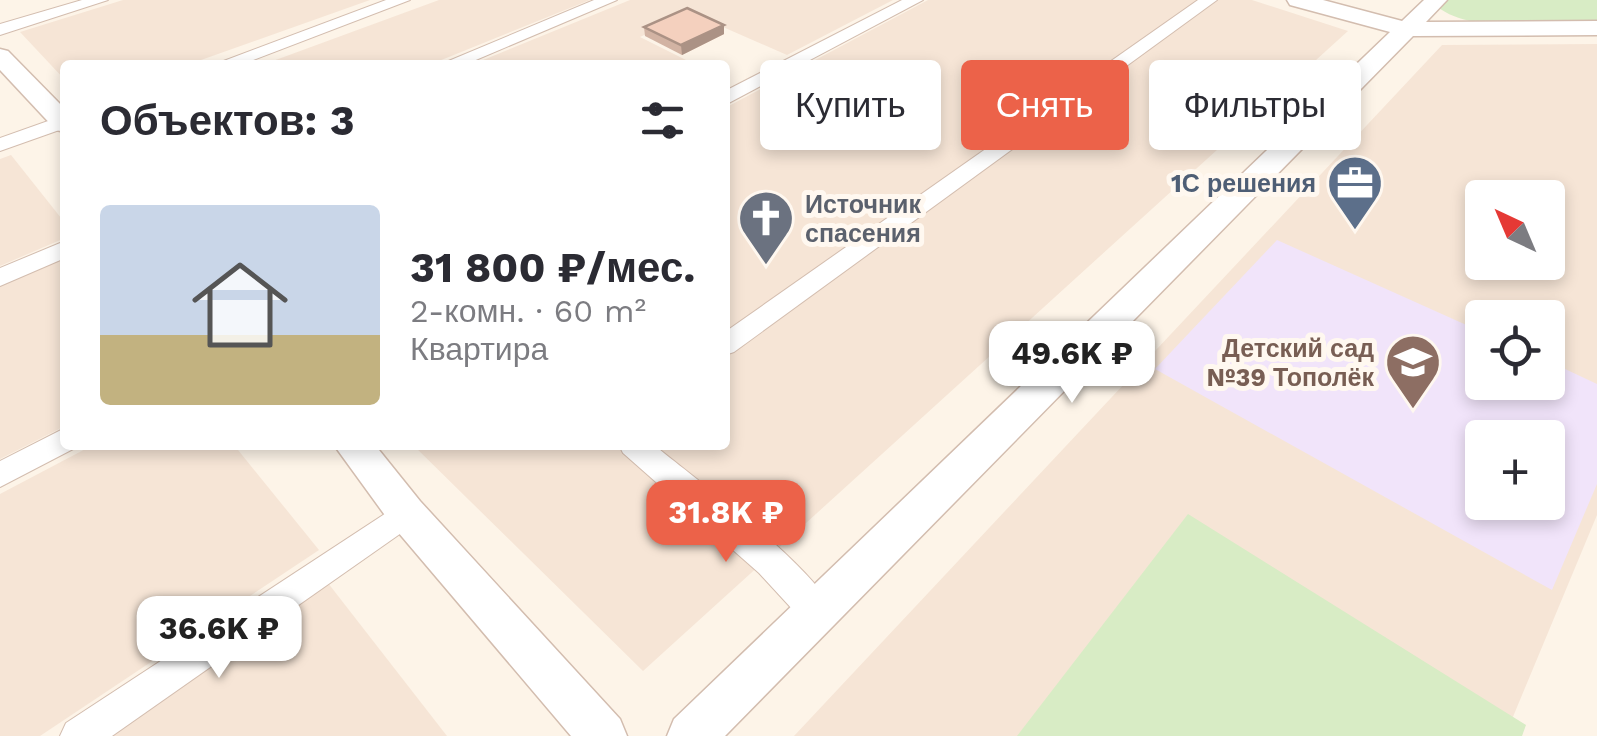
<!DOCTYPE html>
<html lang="ru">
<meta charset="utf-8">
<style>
:root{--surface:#fff;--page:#f2f2f3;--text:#2b2b33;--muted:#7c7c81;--line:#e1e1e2;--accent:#ec6249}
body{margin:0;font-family:"Work Sans",sans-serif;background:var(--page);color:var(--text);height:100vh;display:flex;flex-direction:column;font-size:38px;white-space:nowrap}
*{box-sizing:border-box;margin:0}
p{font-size:32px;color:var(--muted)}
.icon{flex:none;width:55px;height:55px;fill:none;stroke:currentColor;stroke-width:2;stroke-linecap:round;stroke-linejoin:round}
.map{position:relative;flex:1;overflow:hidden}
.sheet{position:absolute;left:60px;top:60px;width:670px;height:390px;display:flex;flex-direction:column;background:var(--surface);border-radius:10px;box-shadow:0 5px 15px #0003}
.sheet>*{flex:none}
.banner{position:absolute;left:760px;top:60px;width:685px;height:90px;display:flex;gap:20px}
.needle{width:65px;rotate:316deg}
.buttons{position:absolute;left:1465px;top:180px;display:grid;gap:20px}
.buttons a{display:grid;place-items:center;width:100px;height:100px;border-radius:10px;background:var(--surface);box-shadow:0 5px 15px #0003;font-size:50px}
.price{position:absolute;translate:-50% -85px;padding:0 22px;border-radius:20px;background:#fff;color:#222;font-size:32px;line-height:65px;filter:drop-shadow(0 2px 5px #0008)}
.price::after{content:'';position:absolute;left:50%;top:60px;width:30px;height:22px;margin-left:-15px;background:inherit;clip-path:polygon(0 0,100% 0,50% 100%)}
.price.on{background:var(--accent);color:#fff}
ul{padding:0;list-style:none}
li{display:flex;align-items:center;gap:30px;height:250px;padding:0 40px}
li+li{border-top:2px solid var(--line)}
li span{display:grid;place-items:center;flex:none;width:280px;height:200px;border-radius:10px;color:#555}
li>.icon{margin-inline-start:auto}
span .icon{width:120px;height:120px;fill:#fffc;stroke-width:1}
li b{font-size:42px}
h2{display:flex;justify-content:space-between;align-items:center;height:120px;padding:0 40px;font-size:42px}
.tag{padding:0 35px;border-radius:10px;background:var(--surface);box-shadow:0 5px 15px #0003;font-size:35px;line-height:90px}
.tag.on{background:var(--accent);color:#fff}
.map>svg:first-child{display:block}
</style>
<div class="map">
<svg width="1597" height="736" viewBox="0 0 1597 736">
<rect width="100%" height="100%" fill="#fdf4e8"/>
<g fill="#f6e5d6" fill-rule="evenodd">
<polygon points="123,0 370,0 187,65 65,65 65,80 20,32"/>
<polygon points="439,0 590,0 429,65 262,65"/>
<polygon points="630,0 893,0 787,55 691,13 640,37 696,65 471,65"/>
<polygon points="928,0 1252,0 1348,31 643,671 413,445 725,445 725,108"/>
<path d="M1597,44v471l-92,221h-711l648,-691zM1482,198h66v64h-66zM1482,318h66v64h-66zM1482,438h66v64h-66z"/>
<polygon points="11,155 65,223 65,238 0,266 0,159"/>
<polygon points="65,257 65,426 0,459 0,285"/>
<polygon points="93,445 234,445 319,550 40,736 0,736 0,494"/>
<polygon points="328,583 447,736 106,736"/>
</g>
<path fill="#f1e4fa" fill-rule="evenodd" d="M1277,240l205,92v50h66v-21l49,23v100l-45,106 -397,-221zM1482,438h66v64h-66z"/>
<g fill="#d8ecc5">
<path d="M1443,0h154v22c-43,1 -125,13 -159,-15z"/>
<polygon points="1188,514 1526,725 1522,736 1017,736"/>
</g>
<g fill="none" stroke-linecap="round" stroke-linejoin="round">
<g stroke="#d3bdaf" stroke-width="2">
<g id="minor">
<polygon points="82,0 108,0 0,35 0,24"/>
<polygon points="386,0 410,0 240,65 213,65"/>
<polygon points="594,0 617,0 464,65 439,65"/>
<polygon points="902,0 923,0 725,105 725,91"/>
<polygon points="1198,0 1217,0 734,352 725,355 725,332"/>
<polygon points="65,115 65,128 0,151 0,138"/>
<polygon points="65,241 65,258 0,286 0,268"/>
<polygon points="65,428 65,445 77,445 75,448 0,487 0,461"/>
<path d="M619,445h35c44,36 159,120 180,167l-5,11 -12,5 -12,-5 -46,-50 -136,-120z"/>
<polygon points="406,500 417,504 422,513 417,522 112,736 60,736 66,723"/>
</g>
</g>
<g stroke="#d3bdaf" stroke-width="3">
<g id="tertiary">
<polygon points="1287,0 1323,0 1402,21 1424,0 1447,0 1426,22 1597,21 1597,35 1413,36 725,736 667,736 674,719 1390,32 1290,5"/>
<polygon points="0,49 8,51 65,109 65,132 56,130 0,70"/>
<polygon points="334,445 375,445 420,501 620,719 627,736 571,736 392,525"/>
</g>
</g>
<use href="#minor" fill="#fff" fill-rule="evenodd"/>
<use href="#tertiary" fill="#fff" fill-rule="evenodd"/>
</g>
<polygon fill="#d2b3a3" points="724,25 724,34 682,55 645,36 644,27"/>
<polygon fill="#ab9285" points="724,25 724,34 682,55 681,45"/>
<polygon fill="#f4d0be" stroke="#ab9285" stroke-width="2.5" points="687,8 724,25 681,45 644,27"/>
<defs>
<g id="office-pin" transform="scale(2.875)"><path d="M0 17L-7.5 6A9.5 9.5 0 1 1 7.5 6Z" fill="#5c6f8a" stroke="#fff8f0"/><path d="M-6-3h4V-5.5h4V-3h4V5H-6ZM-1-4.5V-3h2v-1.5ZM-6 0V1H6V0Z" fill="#fff"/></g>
<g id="church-pin" transform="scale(2.875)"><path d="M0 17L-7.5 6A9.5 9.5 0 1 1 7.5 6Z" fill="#6b7280" stroke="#fff8f0"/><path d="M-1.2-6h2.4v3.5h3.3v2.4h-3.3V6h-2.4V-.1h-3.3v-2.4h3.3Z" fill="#fff"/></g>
<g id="school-pin" transform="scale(2.875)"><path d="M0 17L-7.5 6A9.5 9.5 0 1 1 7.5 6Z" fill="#8d6e63" stroke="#fff8f0"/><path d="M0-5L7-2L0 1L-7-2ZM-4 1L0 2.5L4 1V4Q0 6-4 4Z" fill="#fff"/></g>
</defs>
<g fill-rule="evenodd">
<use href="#office-pin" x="1355" y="183"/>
<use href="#church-pin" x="766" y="218"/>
<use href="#school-pin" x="1413" y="362"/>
</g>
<g text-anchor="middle" stroke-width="10" stroke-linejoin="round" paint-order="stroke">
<g font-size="25" font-weight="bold" fill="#4e5e75" stroke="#fff8f0" text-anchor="end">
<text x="1316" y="192">1С решения</text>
</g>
<g font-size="25" font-weight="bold" fill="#5b616d" stroke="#fff8f0" text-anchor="start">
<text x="805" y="213">Источник<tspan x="805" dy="29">спасения</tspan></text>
</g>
<g font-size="25" font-weight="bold" fill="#785e54" stroke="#fff8f0" text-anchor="end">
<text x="1374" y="357">Детский сад<tspan x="1374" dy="29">№39 Тополёк</tspan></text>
</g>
</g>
</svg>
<div class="buttons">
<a><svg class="needle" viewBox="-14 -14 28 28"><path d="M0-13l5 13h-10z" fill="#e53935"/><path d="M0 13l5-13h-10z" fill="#7c7c81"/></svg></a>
<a><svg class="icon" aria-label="locate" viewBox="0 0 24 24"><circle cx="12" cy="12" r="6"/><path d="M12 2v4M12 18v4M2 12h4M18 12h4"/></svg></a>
<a>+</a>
</div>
<b class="price" style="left:1072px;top:406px">49.6K ₽</b>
<b class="price on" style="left:726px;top:565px">31.8K ₽</b>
<b class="price" style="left:219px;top:681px">36.6K ₽</b>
<div class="banner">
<a class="tag">Купить</a>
<a class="tag on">Снять</a>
<a class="tag">Фильтры</a>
</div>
<section class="sheet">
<h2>Объектов: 3<svg class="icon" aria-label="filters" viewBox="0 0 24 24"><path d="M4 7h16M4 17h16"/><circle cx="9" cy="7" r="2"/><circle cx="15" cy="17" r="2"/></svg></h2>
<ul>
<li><span style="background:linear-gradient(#c9d6e8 65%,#c2b280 0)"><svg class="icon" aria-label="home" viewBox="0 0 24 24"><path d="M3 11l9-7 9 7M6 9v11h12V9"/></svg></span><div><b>31 800 ₽/мес.</b><p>2-комн. · 60 m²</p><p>Квартира</p></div></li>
</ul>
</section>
</div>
